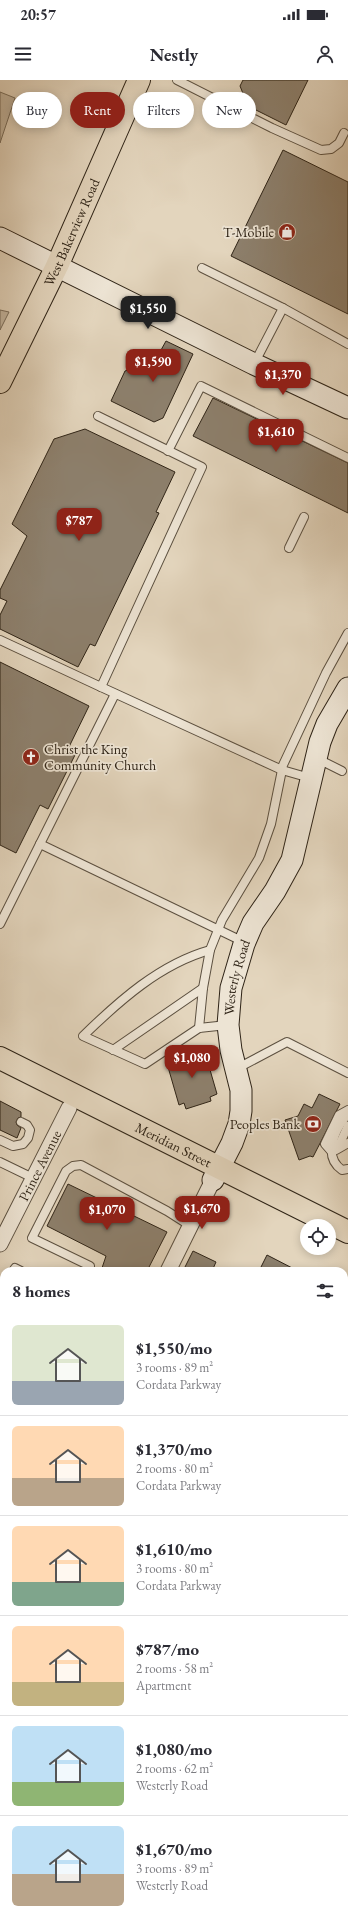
<!DOCTYPE html>
<meta charset="utf-8">
<style>
:root{--surface:#fff;--page:#f2f2f3;--text:#2b2b33;--muted:#7c7c81;--line:#e1e1e2;--accent:#8f2418}
body{margin:0;font-family:"EB Garamond",serif;background:var(--page);color:var(--text);height:100vh;display:flex;flex-direction:column;font-size:15px;white-space:nowrap}
*{box-sizing:border-box;margin:0}
p{font-size:13px;color:var(--muted)}
.icon{flex:none;width:22px;height:22px;fill:none;stroke:currentColor;stroke-width:2;stroke-linecap:round;stroke-linejoin:round}
.map{position:relative;flex:1;overflow:hidden}
.side{position:absolute;left:0px;top:1187px;width:348px;height:656px;display:flex;flex-direction:column;background:var(--surface);border-radius:12px 12px 0 0;box-shadow:0 2px 10px #0003}
.side>*{flex:none}
.hud{position:absolute;left:12px;top:12px;width:324px;height:36px;display:flex;gap:8px}
.controls{position:absolute;left:300px;top:1139px;display:grid;gap:8px}
.controls a{display:grid;place-items:center;width:36px;height:36px;border-radius:50%;background:var(--surface);box-shadow:0 2px 10px #0003;font-size:20px}
.price{position:absolute;translate:-50% -34px;padding:0 9px;border-radius:8px;background:var(--accent);color:#fff;font-size:13px;line-height:26px;filter:drop-shadow(0 1px 2px #0008)}
.price::after{content:'';position:absolute;left:50%;top:24px;width:12px;height:9px;margin-left:-6px;background:inherit;clip-path:polygon(0 0,100% 0,50% 100%)}
.price.current{background:#222;color:#fff}
ul{padding:0;list-style:none}
li{display:flex;align-items:center;gap:12px;height:100px;padding:0 12px}
li+li{border-top:1px solid var(--line)}
li span{display:grid;place-items:center;flex:none;width:112px;height:80px;border-radius:6px;color:#555}
li>.icon{margin-inline-start:auto}
span .icon{width:48px;height:48px;fill:#fffc;stroke-width:1}
li b{font-size:17px}
h2{display:flex;justify-content:space-between;align-items:center;height:48px;padding:0 12px;font-size:17px}
.chip{padding:0 14px;border-radius:18px;background:var(--surface);box-shadow:0 2px 10px #0003;font-size:14px;line-height:36px}
.chip.current{background:var(--accent);color:#fff}
.status{display:flex;justify-content:space-between;align-items:center;height:28px;padding:0 20px;background:var(--surface);direction:ltr}
.status svg{height:11px;fill:currentColor}
header{display:flex;justify-content:space-between;align-items:center;height:52px;padding:0 12px;background:var(--surface);font-size:18px;font-weight:700}
.map>svg:first-child{display:block}
</style>
<div class="status"><b>20:57</b><svg viewBox="0 0 49 12"><path d="M0 12V9h3v3zM5 12V6h3v6zM10 12V3h3v9zM15 12V0h3v12zM26 1h20v11H26zM47 4h2v5h-2z"/></svg></div>
<header><svg class="icon" aria-label="menu" viewBox="0 0 24 24"><path d="M4 6h16M4 12h16M4 18h16"/></svg>Nestly<svg class="icon" aria-label="person" viewBox="0 0 24 24"><circle cx="12" cy="8" r="4"/><path d="M4 21q1-7 8-7t8 7"/></svg></header>
<div class="map">
<svg width="348" height="1843" viewBox="0 0 348 1843">
<rect width="100%" height="100%" fill="#e3d5bd"/>
<filter id="stains"><feTurbulence type="fractalNoise" baseFrequency=".005" numOctaves="4"/><feColorMatrix values="0 0 0 0 .2 0 0 0 0 .09 0 0 0 0 .02 0 0 0 .5 -.17"/></filter>
<radialGradient id="worn" r=".72"><stop offset=".6" stop-color="#630" stop-opacity="0"/><stop offset="1" stop-color="#630" stop-opacity=".3"/></radialGradient>
<g fill="#c4b7a1" stroke="#7a6e5c">
<polygon points="0,12 15,18 0,63"/>
<polygon points="0,230 9,232 0,250"/>
<polygon points="0,1621 4,1623 4,1839 175,1839 175,1843 0,1843"/>
</g>
<g fill="#8d806d" stroke="#2f2417">
<polygon points="243,0 308,0 286,45 244,24 246,21 240,6"/>
<polygon points="283,70 348,102 348,234 231,176"/>
<polygon points="166,261 193,274 163,338 154,342 111,321 125,291 155,281"/>
<polygon points="213,318 348,383 348,433 193,356"/>
<polygon points="85,349 175,392 156,432 159,433 95,566 90,564 78,587 0,549 0,535 7,521 0,518 0,510 27,456 12,444 54,359"/>
<polygon points="0,582 89,626 67,671 75,675 48,729 40,725 16,773 0,765"/>
<polygon points="204,969 217,1014 210,1017 211,1021 186,1029 184,1023 179,1025 166,980"/>
<polygon points="319,1014 340,1024 313,1077 310,1076 299,1080 285,1040 298,1036 304,1024 312,1028"/>
<polygon points="0,1021 21,1032 21,1037 18,1038 16,1042 17,1045 21,1048 17,1058 0,1050"/>
<polygon points="68,1104 167,1152 147,1191 101,1191 106,1176 47,1146"/>
<polygon points="193,1171 216,1182 212,1191 183,1191"/>
<polygon points="267,1175 298,1191 259,1191"/>
</g>
<g fill="none" stroke-linecap="round" stroke-linejoin="round">
<g stroke="#5c5040" stroke-width="10">
<g id="lane">
<polyline points="177,0 272,48 321,70 331,69 339,63 344,53"/>
<polyline points="202,188 283,228 348,264"/>
<polyline points="254,284 283,228"/>
<polyline points="168,371 201,306 348,378"/>
<polyline points="289,468 304,437"/>
<polyline points="0,560 101,607 202,387 98,336"/>
<polyline points="101,607 282,690 310,698"/>
<polyline points="316,678 342,691"/>
<polyline points="40,764 244,862"/>
<polyline points="0,844 115,614"/>
<path d="M227,945l-28,3 -54,36 -62,-28c36,-35 77,-72 127,-86l12,-30 37,-62 12,-34 12,-59 43,-92 22,-40"/>
<polyline points="199,948 203,908 210,870"/>
<polyline points="113,970 203,908"/>
<polyline points="236,989 287,962 348,993"/>
<path d="M348,1034c-13,15 -26,42 -6,56l6,-1"/>
<polyline points="0,1060 13,1066 23,1064 28,1058 30,1050 27,1045 21,1042"/>
<polyline points="336,1070 348,1063"/>
<polyline points="332,1072 325,1064 339,1035 348,1030"/>
<polyline points="332,1072 340,1063 348,1046"/>
<polyline points="0,1082 33,1098"/>
<polyline points="13,1191 15,1188 21,1191"/>
<polyline points="89,1191 90,1186 32,1158 66,1091 73,1086 81,1085 167,1131 189,1145"/>
<polyline points="0,1216 4,1208"/>
<polyline points="0,1549 4,1541"/>
<polyline points="0,1558 4,1560"/>
</g>
</g>
<g stroke="#5c5040" stroke-width="17">
<g id="street">
<path id="s1" d="M0,1164l69,-136"/>
<polyline points="168,1191 213,1100"/>
<polyline points="344,1370 348,1362"/>
<polyline points="0,1437 4,1437"/>
<polyline points="344,1579 348,1581"/>
<polyline points="344,1670 348,1676"/>
</g>
</g>
<g stroke="#2f2417" stroke-width="23">
<g id="secondary">
<polyline points="0,158 254,284 348,328"/>
<path id="s2" d="M213,1100l19,-37 7,-19 2,-13v-21l-10,-40 -3,-25 3,-37 13,-44 9,-21 22,-32 17,-31 28,-118 7,-18 21,-36"/>
</g>
</g>
<g stroke="#2f2417" stroke-width="24">
<g id="primary">
<path id="s3" d="M0,302l57,-116 82,-186"/>
</g>
</g>
<g stroke="#2f2417" stroke-width="24">
<g id="highway">
<path id="s4" d="M0,978l348,174"/>
</g>
</g>
<use href="#lane" stroke="#ede4d4" stroke-width="8"/>
<use href="#street" stroke="#ede4d4" stroke-width="15"/>
<use href="#secondary" stroke="#ede4d4" stroke-width="21"/>
<use href="#primary" stroke="#e3d5bd" stroke-width="22"/>
<use href="#highway" stroke="#e3d5bd" stroke-width="22"/>
</g>
<defs>
<g id="shop-disc" transform="scale(0.9)"><circle r="9.5" fill="#8f2418" stroke="#ede4d4"/><path d="M-5-2.5h2.3a2.7 3.5 0 0 1 5.4 0H5L5.5 6h-11ZM-1.5-2.5h3a1.5 2.3 0 0 0-3 0Z" fill="#fff"/></g>
<g id="church-disc" transform="scale(0.9)"><circle r="9.5" fill="#8f2418" stroke="#ede4d4"/><path d="M-1.2-6h2.4v3.5h3.3v2.4h-3.3V6h-2.4V-.1h-3.3v-2.4h3.3Z" fill="#fff"/></g>
<g id="bank-disc" transform="scale(0.9)"><circle r="9.5" fill="#8f2418" stroke="#ede4d4"/><path d="M-6-4H6V4H-6ZM0-2.3a2.3 2.3 0 1 0 0 4.6a2.3 2.3 0 1 0 0-4.6Z" fill="#fff"/></g>
</defs>
<g fill-rule="evenodd">
<use href="#shop-disc" x="287" y="152"/>
<use href="#church-disc" x="31" y="677"/>
<use href="#bank-disc" x="313" y="1044"/>
</g>
<g text-anchor="middle" stroke-width="3.5" stroke-linejoin="round" paint-order="stroke">
<g font-size="14" fill="#2f2417" stroke="#ede4d4">
<text dy="5" stroke="none"><textPath href="#s3" startOffset="166">West Bakerview Road</textPath></text>
<text dy="5" stroke="none"><textPath href="#s2" startOffset="211">Westerly Road</textPath></text>
<text dy="5" stroke="none"><textPath href="#s4" startOffset="194">Meridian Street</textPath></text>
<text dy="5" stroke="none"><textPath href="#s1" startOffset="88">Prince Avenue</textPath></text>
</g>
<g font-size="14" fill="#2f2417" stroke="#ede4d4" text-anchor="end">
<text x="274" y="157">T-Mobile</text>
<text x="44" y="674" text-anchor="start">Christ the King<tspan x="44" dy="16">Community Church</tspan></text>
<text x="300" y="1049">Peoples Bank</text>
</g>
</g>
<rect width="100%" height="100%" filter="url(#stains)"/>
<rect width="100%" height="100%" fill="url(#worn)"/>
</svg>
<div class="controls">
<a><svg class="icon" aria-label="locate" viewBox="0 0 24 24"><circle cx="12" cy="12" r="6"/><path d="M12 2v4M12 18v4M2 12h4M18 12h4"/></svg></a>
</div>
<b class="price current" style="left:148px;top:250px">$1,550</b>
<b class="price" style="left:153px;top:303px">$1,590</b>
<b class="price" style="left:283px;top:316px">$1,370</b>
<b class="price" style="left:276px;top:373px">$1,610</b>
<b class="price" style="left:79px;top:462px">$787</b>
<b class="price" style="left:192px;top:999px">$1,080</b>
<b class="price" style="left:202px;top:1150px">$1,670</b>
<b class="price" style="left:107px;top:1151px">$1,070</b>
<div class="hud">
<a class="chip">Buy</a>
<a class="chip current">Rent</a>
<a class="chip">Filters</a>
<a class="chip">New</a>
</div>
<section class="side">
<h2>8 homes<svg class="icon" aria-label="filters" viewBox="0 0 24 24"><path d="M4 7h16M4 17h16"/><circle cx="9" cy="7" r="2"/><circle cx="15" cy="17" r="2"/></svg></h2>
<ul>
<li><span style="background:linear-gradient(#dfe7d0 70%,#9aa5b1 0)"><svg class="icon" aria-label="home" viewBox="0 0 24 24"><path d="M3 11l9-7 9 7M6 9v11h12V9"/></svg></span><div><b>$1,550/mo</b><p>3 rooms · 89 m²</p><p>Cordata Parkway</p></div></li>
<li><span style="background:linear-gradient(#ffd9b3 65%,#b9a48a 0)"><svg class="icon" aria-label="home" viewBox="0 0 24 24"><path d="M3 11l9-7 9 7M6 9v11h12V9"/></svg></span><div><b>$1,370/mo</b><p>2 rooms · 80 m²</p><p>Cordata Parkway</p></div></li>
<li><span style="background:linear-gradient(#ffd9b3 70%,#7fa58c 0)"><svg class="icon" aria-label="home" viewBox="0 0 24 24"><path d="M3 11l9-7 9 7M6 9v11h12V9"/></svg></span><div><b>$1,610/mo</b><p>3 rooms · 80 m²</p><p>Cordata Parkway</p></div></li>
<li><span style="background:linear-gradient(#ffd9b3 70%,#c2b280 0)"><svg class="icon" aria-label="home" viewBox="0 0 24 24"><path d="M3 11l9-7 9 7M6 9v11h12V9"/></svg></span><div><b>$787/mo</b><p>2 rooms · 58 m²</p><p>Apartment</p></div></li>
<li><span style="background:linear-gradient(#bfe0f5 70%,#8fb573 0)"><svg class="icon" aria-label="home" viewBox="0 0 24 24"><path d="M3 11l9-7 9 7M6 9v11h12V9"/></svg></span><div><b>$1,080/mo</b><p>2 rooms · 62 m²</p><p>Westerly Road</p></div></li>
<li><span style="background:linear-gradient(#bfe0f5 60%,#b9a48a 0)"><svg class="icon" aria-label="home" viewBox="0 0 24 24"><path d="M3 11l9-7 9 7M6 9v11h12V9"/></svg></span><div><b>$1,670/mo</b><p>3 rooms · 89 m²</p><p>Westerly Road</p></div></li>
</ul>
</section>
</div>
